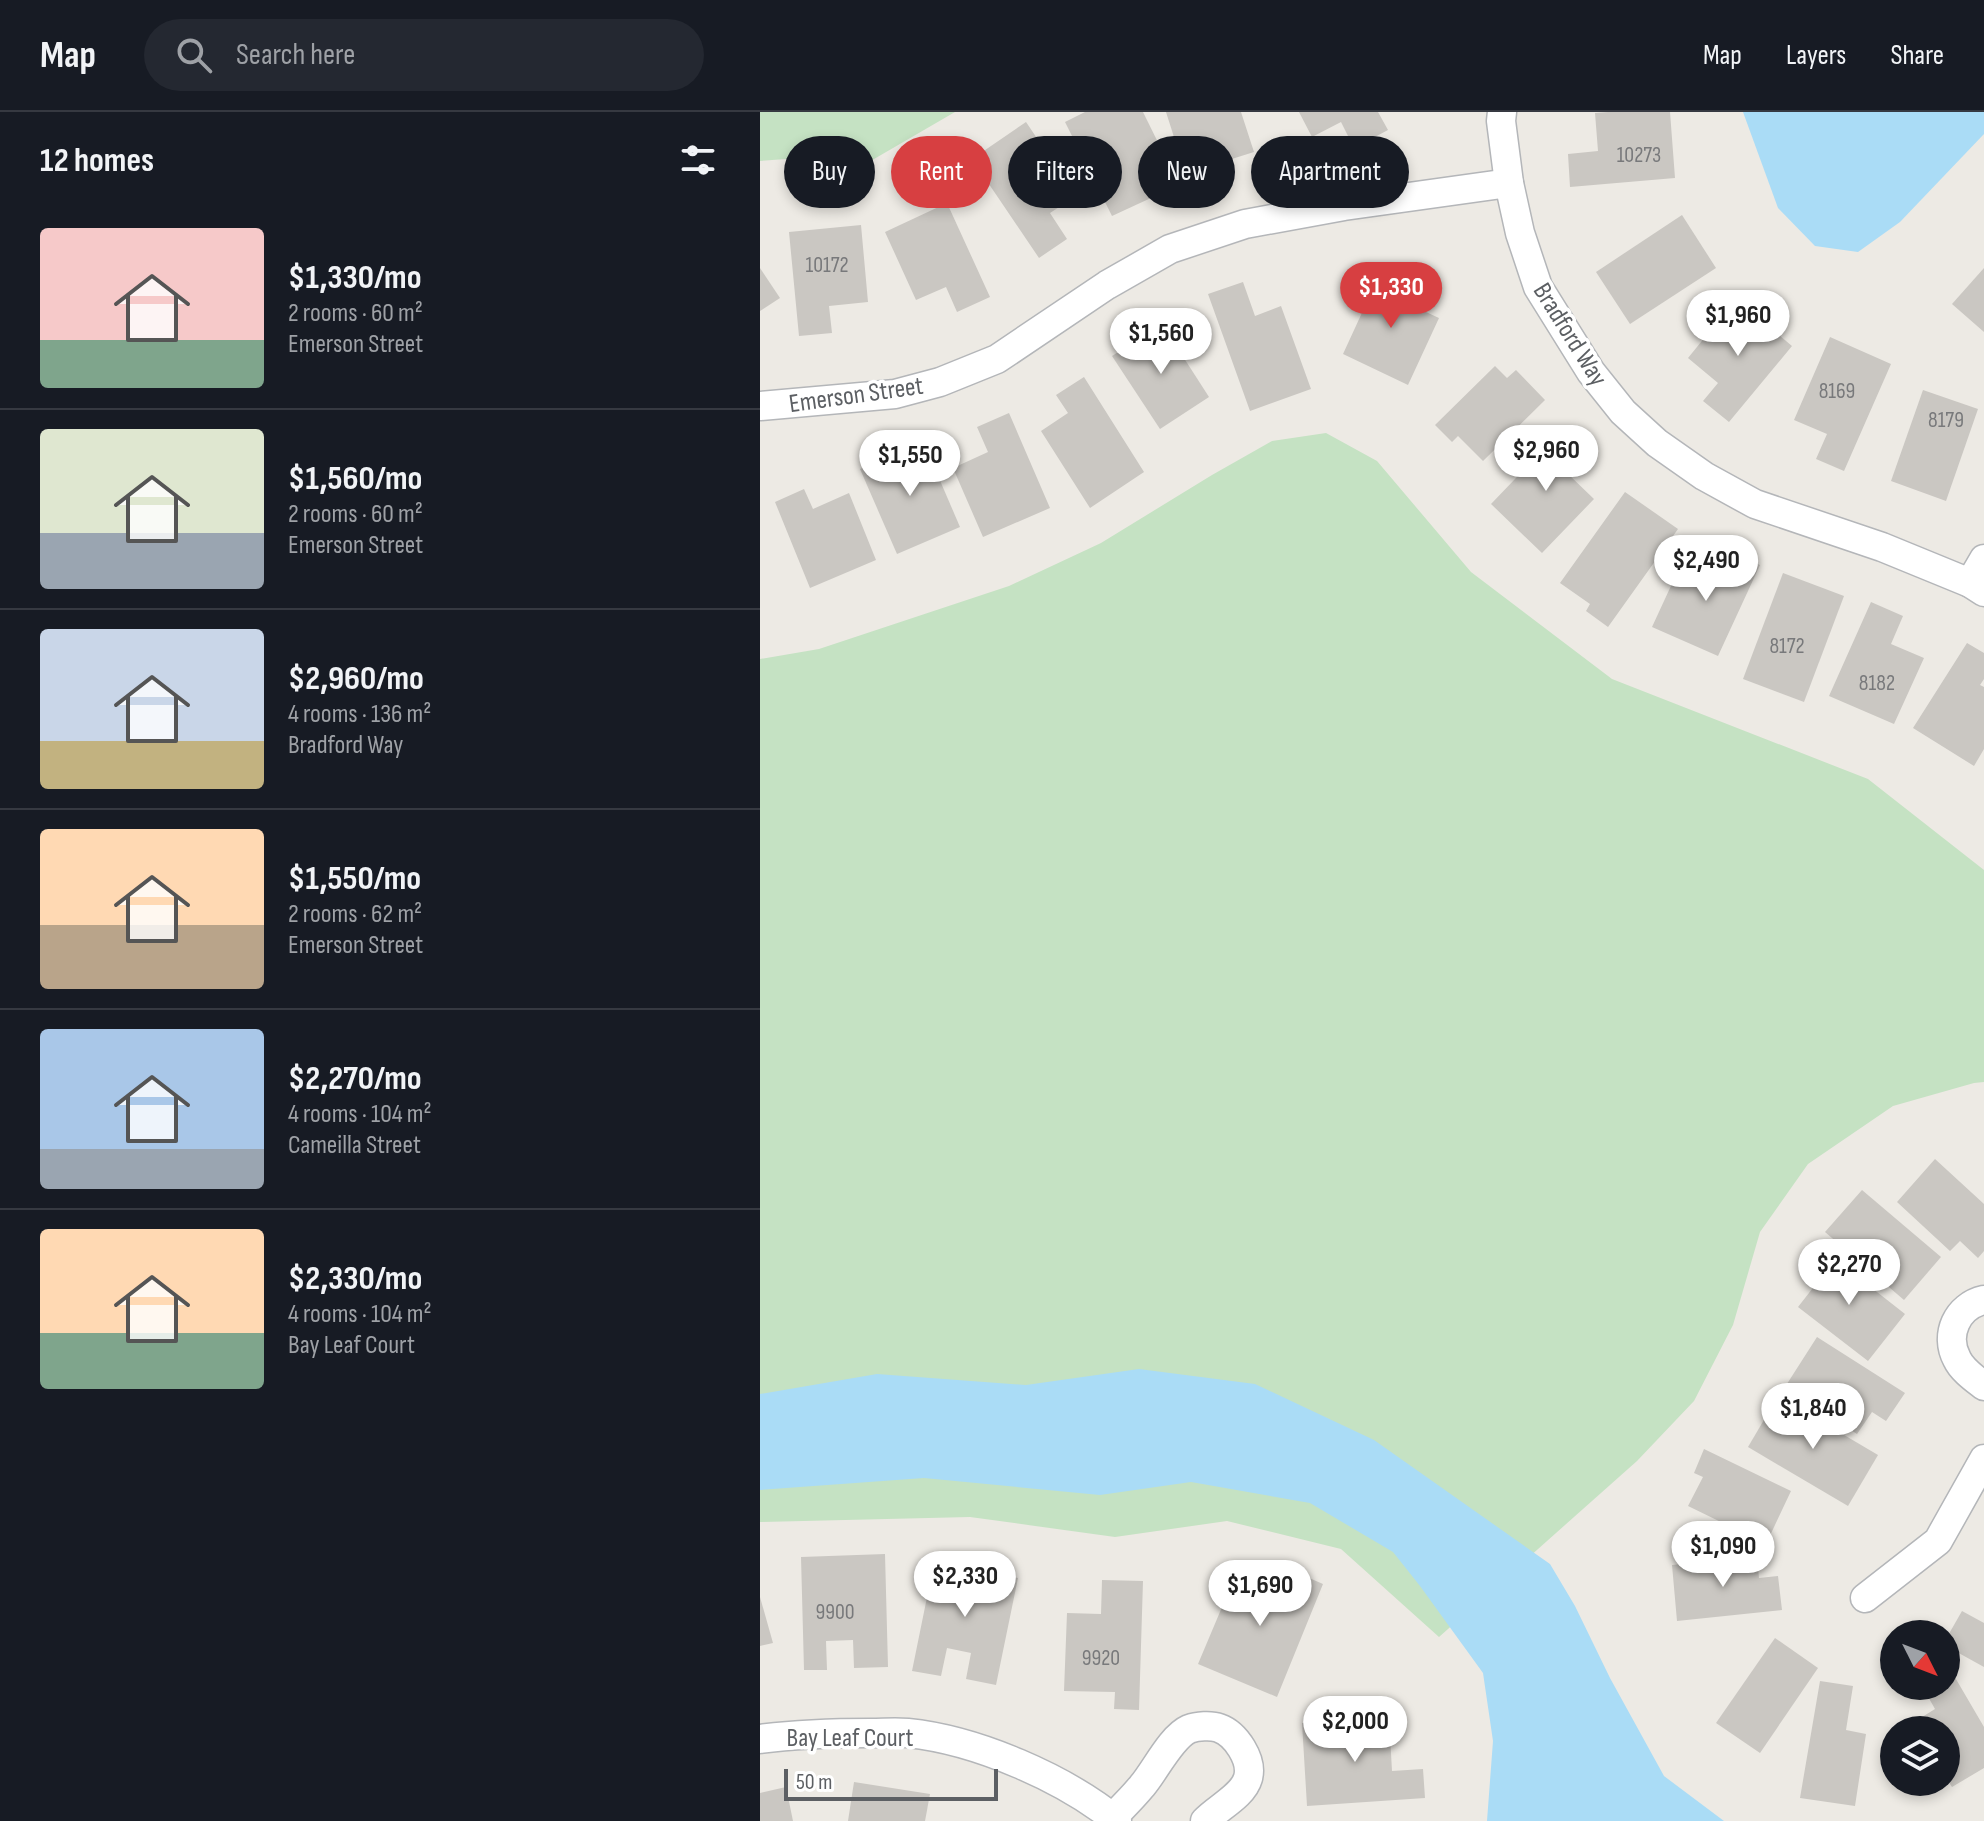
<!DOCTYPE html>
<meta charset="utf-8">
<style>
:root{--surface:#171b24;--page:#242831;--text:#f1f3f6;--muted:#9ea1a6;--line:#363941;--accent:#d73f41}
body{margin:0;font-family:"Sofia Sans Condensed",sans-serif;background:var(--page);color:var(--text);height:100vh;display:flex;flex-direction:column;font-size:30px;white-space:nowrap}
*{box-sizing:border-box;margin:0}
p{font-size:26px;color:var(--muted)}
.icon{flex:none;width:44px;height:44px;fill:none;stroke:currentColor;stroke-width:2;stroke-linecap:round;stroke-linejoin:round}
.map{position:relative;flex:1;overflow:hidden}
.sheet{display:flex;flex-direction:column;background:var(--surface);width:760px}
.sheet>*{flex:none}
.hud{position:absolute;left:24px;top:24px;width:760px;height:72px;display:flex;gap:16px}
.needle{width:52px;rotate:132deg}
.controls{position:absolute;left:1120px;top:1508px;display:grid;gap:16px}
.controls a{display:grid;place-items:center;width:80px;height:80px;border-radius:50%;background:var(--surface);box-shadow:0 4px 12px #0003;font-size:40px}
.scale{position:absolute;left:24px;bottom:20px;width:214px;box-sizing:border-box;padding-left:8px;border:4px solid #5c5f63;border-top:0;font-size:22px;line-height:28px;white-space:nowrap;color:#5c5f63;-webkit-text-stroke:6px #fff;paint-order:stroke}
.price{position:absolute;translate:-50% -68px;padding:0 18px;border-radius:28px;background:#fff;color:#222;font-size:26px;line-height:52px;filter:drop-shadow(0 2px 4px #0008)}
.price::after{content:'';position:absolute;left:50%;top:48px;width:24px;height:18px;margin-left:-12px;background:inherit;clip-path:polygon(0 0,100% 0,50% 100%)}
.price.selected{background:var(--accent);color:#fff}
ul{padding:0;list-style:none}
li{display:flex;align-items:center;gap:24px;height:200px;padding:0 40px}
li+li{border-top:2px solid var(--line)}
li span{display:grid;place-items:center;flex:none;width:224px;height:160px;border-radius:8px;color:#555}
li>.icon{margin-inline-start:auto}
span .icon{width:96px;height:96px;fill:#fffc;stroke-width:1}
li b{font-size:34px}
h2{display:flex;justify-content:space-between;align-items:center;height:96px;padding:0 40px;font-size:34px}
.tag{padding:0 28px;border-radius:36px;background:var(--surface);box-shadow:0 4px 12px #0003;font-size:28px;line-height:72px}
.tag.selected{background:var(--accent);color:#fff}
header{display:flex;align-items:center;gap:48px;box-sizing:border-box;height:112px;padding:0 40px;background:var(--surface);border-bottom:2px solid var(--line)}
header strong{font-size:38px}
nav{display:flex;gap:44px;margin-inline-start:auto;font-size:28px}
.search{width:560px;height:72px;background:var(--page);display:flex;align-items:center;gap:20px;box-sizing:border-box;padding:0 28px;border-radius:44px;color:var(--muted);font-size:30px}
main{display:flex;flex:1;min-height:0}
.map>svg:first-child{display:block}
</style>
<header>
<strong>Map</strong>
<div class="search"><svg class="icon" aria-label="search" viewBox="0 0 24 24"><circle cx="10" cy="10" r="6"/><path d="M15 15l6 6"/></svg>Search here</div>
<nav><a>Map</a><a>Layers</a><a>Share</a></nav>
</header>
<main>
<section class="sheet">
<h2>12 homes<svg class="icon" aria-label="filters" viewBox="0 0 24 24"><path d="M4 7h16M4 17h16"/><circle cx="9" cy="7" r="2"/><circle cx="15" cy="17" r="2"/></svg></h2>
<ul>
<li><span style="background:linear-gradient(#f6c9c9 70%,#7fa58c 0)"><svg class="icon" aria-label="home" viewBox="0 0 24 24"><path d="M3 11l9-7 9 7M6 9v11h12V9"/></svg></span><div><b>$1,330/mo</b><p>2 rooms · 60 m²</p><p>Emerson Street</p></div></li>
<li><span style="background:linear-gradient(#dfe7d0 65%,#9aa5b1 0)"><svg class="icon" aria-label="home" viewBox="0 0 24 24"><path d="M3 11l9-7 9 7M6 9v11h12V9"/></svg></span><div><b>$1,560/mo</b><p>2 rooms · 60 m²</p><p>Emerson Street</p></div></li>
<li><span style="background:linear-gradient(#c9d6e8 70%,#c2b280 0)"><svg class="icon" aria-label="home" viewBox="0 0 24 24"><path d="M3 11l9-7 9 7M6 9v11h12V9"/></svg></span><div><b>$2,960/mo</b><p>4 rooms · 136 m²</p><p>Bradford Way</p></div></li>
<li><span style="background:linear-gradient(#ffd9b3 60%,#b9a48a 0)"><svg class="icon" aria-label="home" viewBox="0 0 24 24"><path d="M3 11l9-7 9 7M6 9v11h12V9"/></svg></span><div><b>$1,550/mo</b><p>2 rooms · 62 m²</p><p>Emerson Street</p></div></li>
<li><span style="background:linear-gradient(#a9c7e8 75%,#9aa5b1 0)"><svg class="icon" aria-label="home" viewBox="0 0 24 24"><path d="M3 11l9-7 9 7M6 9v11h12V9"/></svg></span><div><b>$2,270/mo</b><p>4 rooms · 104 m²</p><p>Cameilla Street</p></div></li>
<li><span style="background:linear-gradient(#ffd9b3 65%,#7fa58c 0)"><svg class="icon" aria-label="home" viewBox="0 0 24 24"><path d="M3 11l9-7 9 7M6 9v11h12V9"/></svg></span><div><b>$2,330/mo</b><p>4 rooms · 104 m²</p><p>Bay Leaf Court</p></div></li>
</ul>
</section>
<div class="map">
<svg width="1224" height="1709" viewBox="0 0 1224 1709">
<rect width="100%" height="100%" fill="#edeae4"/>
<g fill="#c5e2c3">
<polygon points="0,0 195,0 102,54 26,47 0,49"/>
<polygon points="566,321 617,349 711,460 852,567 1108,667 1224,758 1224,970 1214,971 1133,994 1048,1052 1000,1120 973,1213 934,1289 877,1349 679,1525 581,1437 467,1409 355,1425 210,1405 0,1410 0,547 59,537 249,474 341,431 452,363 512,329"/>
</g>
<g fill="#aadcf6">
<polygon points="983,0 1224,0 1224,22 1140,110 1098,140 1055,134 1018,96"/>
<polygon points="379,1257 495,1272 614,1328 790,1452 815,1494 850,1566 904,1664 964,1709 727,1709 733,1629 723,1561 660,1474 633,1440 550,1391 431,1370 340,1383 164,1366 0,1378 0,1282 117,1262 266,1273"/>
</g>
<g fill="#cac7c2">
<polygon points="325,0 383,0 419,73 352,104 305,10"/>
<polygon points="406,0 481,0 494,40 459,51 453,33 420,44"/>
<polygon points="539,0 618,0 628,18 594,36 581,10 552,25"/>
<polygon points="848,0 910,0 915,66 810,75 808,42 838,39 835,1"/>
<polygon points="266,10 316,84 290,101 307,127 279,146 212,47"/>
<polygon points="187,91 230,185 197,200 186,175 156,188 125,120"/>
<polygon points="922,103 956,156 870,212 836,160"/>
<polygon points="101,113 108,190 69,194 72,221 39,224 29,120"/>
<polygon points="624,153 651,166 640,188 679,206 648,273 583,242"/>
<polygon points="0,156 20,186 0,199"/>
<polygon points="1224,156 1224,220 1192,192"/>
<polygon points="483,170 495,204 521,194 551,277 490,299 448,182"/>
<polygon points="976,187 1032,234 969,310 943,289 958,271 928,246"/>
<polygon points="402,212 449,285 400,317 352,244"/>
<polygon points="1070,225 1131,252 1084,359 1056,347 1067,322 1034,308"/>
<polygon points="735,254 747,266 756,258 785,288 723,349 698,324 692,330 675,313"/>
<polygon points="324,265 384,360 330,396 281,319 308,301 296,283"/>
<polygon points="1163,278 1218,297 1186,389 1131,369"/>
<polygon points="249,301 290,396 223,425 193,356 228,340 217,315"/>
<polygon points="804,316 828,340 807,361 834,387 782,441 731,392"/>
<polygon points="163,329 200,415 137,442 100,357"/>
<polygon points="44,377 53,397 89,381 116,448 50,476 15,390"/>
<polygon points="865,380 918,417 848,515 826,499 830,492 800,471"/>
<polygon points="968,439 1000,453 958,544 892,515 922,450 955,465"/>
<polygon points="1023,461 1084,484 1044,590 983,567"/>
<polygon points="1111,490 1143,504 1131,532 1164,546 1134,612 1069,584"/>
<polygon points="1207,531 1224,541 1224,567 1220,573 1224,575 1224,637 1214,654 1153,616"/>
<polygon points="1175,1047 1224,1092 1224,1139 1218,1146 1200,1129 1190,1139 1137,1090"/>
<polygon points="1102,1078 1181,1145 1144,1188 1065,1120"/>
<polygon points="1066,1140 1145,1202 1108,1249 1038,1195 1056,1172 1046,1165"/>
<polygon points="1057,1225 1145,1281 1126,1309 1112,1300 1097,1322 1025,1275"/>
<polygon points="1018,1284 1118,1343 1088,1394 988,1335"/>
<polygon points="944,1337 1031,1379 1006,1432 928,1394 943,1365 934,1361"/>
<polygon points="176,1441 202,1446 201,1454 258,1466 236,1573 206,1567 211,1541 187,1536 181,1564 152,1559"/>
<polygon points="125,1442 128,1555 94,1556 93,1528 66,1529 67,1558 44,1558 41,1445"/>
<polygon points="997,1445 999,1466 1018,1464 1022,1498 917,1509 912,1453"/>
<polygon points="481,1450 528,1469 533,1459 563,1472 517,1585 438,1552"/>
<polygon points="342,1468 383,1469 379,1598 354,1597 355,1580 304,1579 307,1501 341,1502"/>
<polygon points="0,1485 13,1531 0,1534"/>
<polygon points="1202,1499 1224,1511 1224,1555 1186,1534 1186,1527"/>
<polygon points="1015,1526 1058,1556 1000,1641 956,1611"/>
<polygon points="1186,1550 1224,1615 1224,1656 1192,1675 1186,1666 1186,1618 1158,1618 1154,1610 1175,1597 1162,1574 1186,1574"/>
<polygon points="1060,1569 1093,1574 1086,1618 1106,1622 1095,1694 1040,1686"/>
<polygon points="629,1605 632,1659 663,1657 665,1686 547,1694 542,1611"/>
<polygon points="94,1670 170,1682 165,1709 88,1709"/>
<polygon points="26,1675 33,1709 0,1709 0,1681"/>
</g>
<g fill="none" stroke-linecap="round" stroke-linejoin="round">
<g stroke="#b4b6b9" stroke-width="31">
<g id="minor">
<polyline points="742,0 741,9 749,71 760,121 778,175 831,260 863,300 897,331 944,364 995,392 1122,435 1210,471 1224,480"/>
<polyline points="0,294 135,282 180,270 237,247 347,173 410,137 485,112 584,94 749,71"/>
<polyline points="1210,471 1224,447"/>
<path d="M1224,1188c-27,6 -40,35 -27,59 5,11 18,20 27,27"/>
<polyline points="1105,1486 1178,1429 1224,1347"/>
<path d="M0,1627c37,-5 74,-6 111,-6 12,0 25,-1 37,0 69,7 156,45 209,88"/>
<path d="M353,1705c10,-10 20,-20 29,-31 13,-15 29,-49 47,-57 8,-3 22,-4 30,-1 17,6 34,32 29,50 -5,18 -31,30 -43,43"/>
</g>
</g>
<use href="#minor" stroke="#fff" stroke-width="28"/>
</g>
<g text-anchor="middle" stroke-width="7" stroke-linejoin="round" paint-order="stroke">
<g font-size="22" fill="#78797b">
<text x="879" y="50">10273</text>
<text x="67" y="160">10172</text>
<text x="1077" y="286">8169</text>
<text x="1186" y="315">8179</text>
<text x="1027" y="541">8172</text>
<text x="1117" y="578">8182</text>
<text x="75" y="1507">9900</text>
<text x="341" y="1553">9920</text>
</g>
<g font-size="26" fill="#5c5f63" stroke="#fff">
<text transform="translate(811 222) rotate(58)" y="9">Bradford Way</text>
<text transform="translate(96 282) rotate(-8)" y="9">Emerson Street</text>
<text x="90" y="1634">Bay Leaf Court</text>
</g>
</g>
</svg>
<div class="controls">
<a><svg class="needle" viewBox="-14 -14 28 28"><path d="M0-13l5 13h-10z" fill="#e53935"/><path d="M0 13l5-13h-10z" fill="#9ea1a6"/></svg></a>
<a><svg class="icon" aria-label="layers" viewBox="0 0 24 24"><path d="M12 4l9 5-9 5-9-5zM3 14l9 5 9-5"/></svg></a>
</div>
<div class="scale">50 m</div>
<b class="price selected" style="left:631px;top:218px">$1,330</b>
<b class="price" style="left:978px;top:246px">$1,960</b>
<b class="price" style="left:401px;top:264px">$1,560</b>
<b class="price" style="left:786px;top:381px">$2,960</b>
<b class="price" style="left:150px;top:386px">$1,550</b>
<b class="price" style="left:946px;top:491px">$2,490</b>
<b class="price" style="left:1089px;top:1195px">$2,270</b>
<b class="price" style="left:1053px;top:1339px">$1,840</b>
<b class="price" style="left:963px;top:1477px">$1,090</b>
<b class="price" style="left:205px;top:1507px">$2,330</b>
<b class="price" style="left:500px;top:1516px">$1,690</b>
<b class="price" style="left:595px;top:1652px">$2,000</b>
<div class="hud">
<a class="tag">Buy</a>
<a class="tag selected">Rent</a>
<a class="tag">Filters</a>
<a class="tag">New</a>
<a class="tag">Apartment</a>
</div>
</div>
</main>
